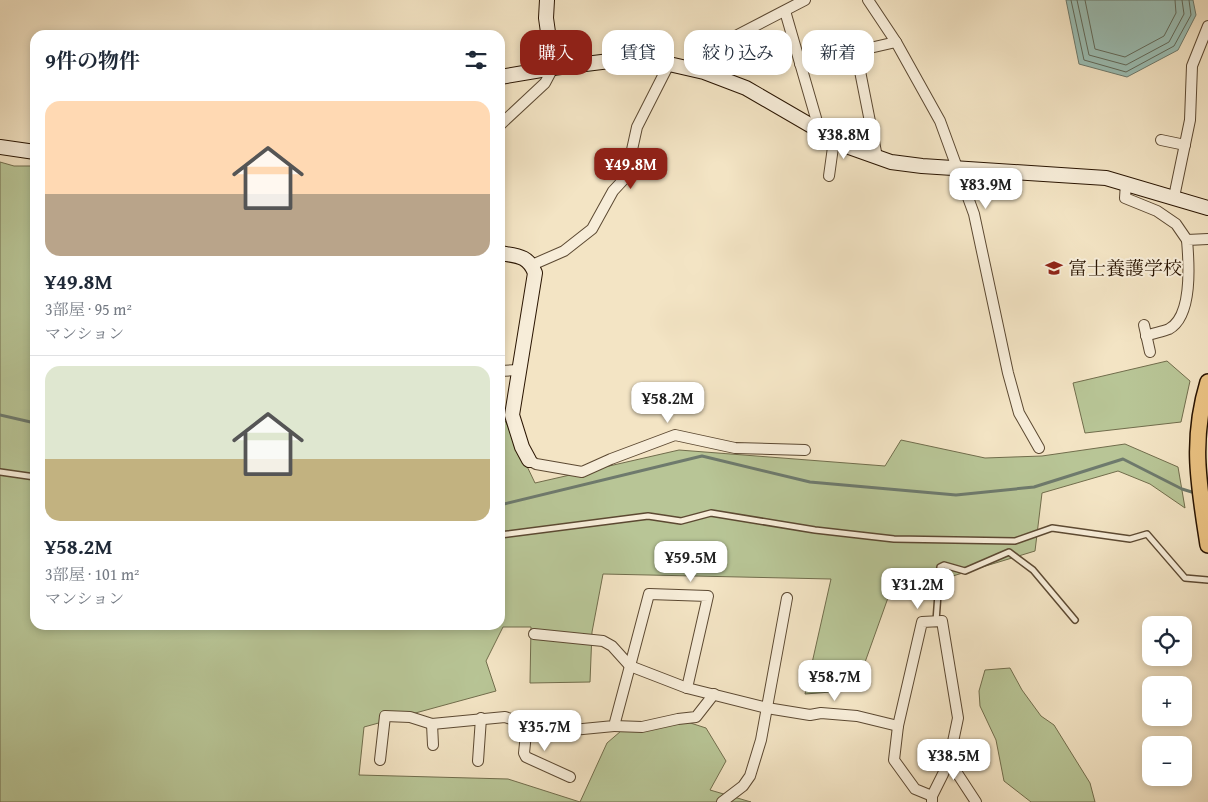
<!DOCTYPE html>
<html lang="ja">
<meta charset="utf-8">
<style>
:root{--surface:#fff;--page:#f2f2f3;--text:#1f2937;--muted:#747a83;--line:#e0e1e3;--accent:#8f2418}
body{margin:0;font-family:"Gentium Book Plus","Noto Serif JP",serif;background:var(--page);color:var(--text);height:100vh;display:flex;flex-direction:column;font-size:19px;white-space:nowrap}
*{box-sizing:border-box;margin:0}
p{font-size:16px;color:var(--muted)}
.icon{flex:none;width:28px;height:28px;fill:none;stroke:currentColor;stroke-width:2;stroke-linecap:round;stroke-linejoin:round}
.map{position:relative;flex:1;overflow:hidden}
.panel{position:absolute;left:30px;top:30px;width:475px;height:600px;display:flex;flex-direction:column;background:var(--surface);border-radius:15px;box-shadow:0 2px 8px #0003}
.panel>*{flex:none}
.banner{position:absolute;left:520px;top:30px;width:475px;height:45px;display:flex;gap:10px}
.fabs{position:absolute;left:1142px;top:616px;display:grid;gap:10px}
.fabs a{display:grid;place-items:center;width:50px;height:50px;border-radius:10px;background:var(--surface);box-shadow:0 2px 8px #0003;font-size:25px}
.price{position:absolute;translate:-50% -42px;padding:0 11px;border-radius:10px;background:#fff;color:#222;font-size:16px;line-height:32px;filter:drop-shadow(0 1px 2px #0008)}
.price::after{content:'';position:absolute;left:50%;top:30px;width:15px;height:11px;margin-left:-8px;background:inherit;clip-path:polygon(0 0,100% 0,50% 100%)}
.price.on{background:var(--accent);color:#fff}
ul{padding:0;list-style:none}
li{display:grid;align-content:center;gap:10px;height:265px;padding:0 15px}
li+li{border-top:1px solid var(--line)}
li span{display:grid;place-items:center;height:155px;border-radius:15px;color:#555}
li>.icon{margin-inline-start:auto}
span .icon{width:90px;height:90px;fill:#fffc;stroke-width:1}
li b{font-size:21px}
h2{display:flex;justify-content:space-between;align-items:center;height:60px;padding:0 15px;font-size:21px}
.chip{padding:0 18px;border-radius:15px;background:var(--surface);box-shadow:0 2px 8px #0003;font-size:18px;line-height:45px}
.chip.on{background:var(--accent);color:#fff}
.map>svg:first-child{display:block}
</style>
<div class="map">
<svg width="1208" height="802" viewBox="0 0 1208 802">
<rect width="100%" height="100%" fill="#f3e4c4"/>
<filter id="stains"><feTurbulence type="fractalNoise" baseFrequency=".004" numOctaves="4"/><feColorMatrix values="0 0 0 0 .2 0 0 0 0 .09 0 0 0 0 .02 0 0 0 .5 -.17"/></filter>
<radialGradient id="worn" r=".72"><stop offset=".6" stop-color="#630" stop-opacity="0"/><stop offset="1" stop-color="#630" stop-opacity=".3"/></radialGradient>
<g fill="#b8c596" stroke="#716d4c">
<polygon points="0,162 14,166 35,166 35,625 500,625 500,410 535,483 679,450 885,466 901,440 985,458 1042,456 1125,444 1178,467 1185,508 1150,484 1118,471 1042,493 1035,551 933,582 894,581 864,665 831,692 805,694 831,579 603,574 592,632 590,682 530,683 531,627 503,627 486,661 496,691 364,727 359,775 508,779 580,802 607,743 628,725 678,719 706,728 726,761 710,790 751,802 0,802"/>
<polygon points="1167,361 1190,381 1181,422 1085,433 1073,383"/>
<polygon points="1010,668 1022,690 1041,716 1054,725 1090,783 1095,802 1031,802 1004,781 996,740 980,706 979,691 985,670"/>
</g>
<polygon fill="#9bbeb4" stroke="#6e7a6d" points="1066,0 1193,0 1196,15 1178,50 1127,77 1079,64"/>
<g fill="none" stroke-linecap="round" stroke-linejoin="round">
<g stroke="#626a5b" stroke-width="1">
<polyline points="1071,0 1084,60 1126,72 1174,46 1191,15 1189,0"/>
<polyline points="1077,0 1089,55 1126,65 1169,42 1184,14 1182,0"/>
<polyline points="1085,0 1095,49 1125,57 1164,36 1176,13 1175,0"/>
</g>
<g stroke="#6e7a6d" stroke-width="3">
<polyline points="0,415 35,423"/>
<polyline points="500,505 702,456 810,482 956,495 1034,487 1123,459 1182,489 1195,493"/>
</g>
<g stroke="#5c4932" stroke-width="8">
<g id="lane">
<polyline points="0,472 35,477"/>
<polyline points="500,535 648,516 681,521 711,513 815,530 894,539 1015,541 1052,528 1130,539 1147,534 1185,578 1208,580"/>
<polyline points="936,621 940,567 944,565 965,571 1009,552 1033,570 1075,620"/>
</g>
</g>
<g stroke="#5c4932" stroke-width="12">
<g id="street">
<polyline points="868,0 896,42 940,121 974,214 1008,373 1019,413 1039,448"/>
<polyline points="785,11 820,132"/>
<polyline points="856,51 877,157"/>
<polyline points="800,64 896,42"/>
<polyline points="704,72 710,54 726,41 805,0"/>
<polyline points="500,125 545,83 553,68"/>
<polyline points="1161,140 1185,145"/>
<polyline points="829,176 834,140"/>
<polyline points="1126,183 1125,198 1157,211 1176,224 1187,240"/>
<polyline points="1174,197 1190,120 1192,66 1208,26"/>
<polyline points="532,265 564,251 592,229 613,191 626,177 637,127 669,64"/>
<polyline points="1144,325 1150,352"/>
<path d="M1146,336c7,-3 16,-4 23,-7 24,-13 20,-66 18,-89l21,-1"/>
<polyline points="500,371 519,370"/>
<polyline points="529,460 536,464 582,472 611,459 675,435 735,448 805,450"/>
<polyline points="534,634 603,641 612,646 630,666"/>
<polyline points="630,666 649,594 708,596 687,688"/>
<polyline points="432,724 433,745"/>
<polyline points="527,724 524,753 526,757 570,777"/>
<polyline points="614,726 642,727 678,719 696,717 714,694"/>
<polyline points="380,760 385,716 410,717 432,724 505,717 523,723 562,731 614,726 630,666 687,688 767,708 810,715 821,713 857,716 898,726"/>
<polyline points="478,761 481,718"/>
<polyline points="932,796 915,789 894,760 898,726 922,622 942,621 958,718 950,756 957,773 976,802"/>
<polyline points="932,801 932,796 943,774 950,756"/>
<polyline points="722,802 743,786 750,776 761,740 787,598"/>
</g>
</g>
<g stroke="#2a1502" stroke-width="16">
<g id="secondary">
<polyline points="547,0 546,18 553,68"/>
<polyline points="500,77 553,68 626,59 669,64 704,72 746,88 846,146 891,162 922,166 1106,178 1208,208"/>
<polyline points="0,147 35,152"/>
<path d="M500,253c17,3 28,2 35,20l-23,142 10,32 7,13"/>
</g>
</g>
<g stroke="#2a1502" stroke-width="18">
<path id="primary" d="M1208,382c-18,59 -9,104 0,163"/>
</g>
<use href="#lane" stroke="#f7edd9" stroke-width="5"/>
<use href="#street" stroke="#f7edd9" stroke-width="10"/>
<use href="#secondary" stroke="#f7edd9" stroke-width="14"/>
<use href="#primary" stroke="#eac282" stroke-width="15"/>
</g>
<defs>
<g id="school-bare" transform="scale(1.35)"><path d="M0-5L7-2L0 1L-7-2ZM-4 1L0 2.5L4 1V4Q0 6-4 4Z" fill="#8f2418" stroke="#f7edd9" stroke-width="2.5" paint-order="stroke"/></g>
</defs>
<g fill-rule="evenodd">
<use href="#school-bare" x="1054" y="268"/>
</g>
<g text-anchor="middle" stroke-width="4" stroke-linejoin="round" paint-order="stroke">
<g font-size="19" fill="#2a1502" stroke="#f7edd9" text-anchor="start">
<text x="1068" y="275">富士養護学校</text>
</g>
</g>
<rect width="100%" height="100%" filter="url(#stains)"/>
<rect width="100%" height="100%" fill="url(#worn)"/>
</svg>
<div class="fabs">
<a><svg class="icon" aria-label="locate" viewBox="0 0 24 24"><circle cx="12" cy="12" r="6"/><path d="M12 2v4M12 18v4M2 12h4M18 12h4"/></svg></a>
<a>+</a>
<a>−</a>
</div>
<b class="price" style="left:844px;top:160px">¥38.8M</b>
<b class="price on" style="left:631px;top:190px">¥49.8M</b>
<b class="price" style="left:986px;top:210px">¥83.9M</b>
<b class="price" style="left:668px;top:424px">¥58.2M</b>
<b class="price" style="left:691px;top:583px">¥59.5M</b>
<b class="price" style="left:918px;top:610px">¥31.2M</b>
<b class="price" style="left:835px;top:702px">¥58.7M</b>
<b class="price" style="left:545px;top:752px">¥35.7M</b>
<b class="price" style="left:954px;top:781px">¥38.5M</b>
<div class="banner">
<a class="chip on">購入</a>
<a class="chip">賃貸</a>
<a class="chip">絞り込み</a>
<a class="chip">新着</a>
</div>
<section class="panel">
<h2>9件の物件<svg class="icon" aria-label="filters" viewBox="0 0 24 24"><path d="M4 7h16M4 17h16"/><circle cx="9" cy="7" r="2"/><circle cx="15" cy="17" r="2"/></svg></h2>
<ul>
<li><span style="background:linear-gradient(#ffd9b3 60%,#b9a48a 0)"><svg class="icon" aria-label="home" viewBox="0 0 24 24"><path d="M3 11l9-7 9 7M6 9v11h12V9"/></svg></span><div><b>¥49.8M</b><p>3部屋 · 95 m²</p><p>マンション</p></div></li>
<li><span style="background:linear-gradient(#dfe7d0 60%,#c2b280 0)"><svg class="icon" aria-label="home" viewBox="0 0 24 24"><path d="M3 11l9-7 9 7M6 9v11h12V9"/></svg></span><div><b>¥58.2M</b><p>3部屋 · 101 m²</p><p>マンション</p></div></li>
</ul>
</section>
</div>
